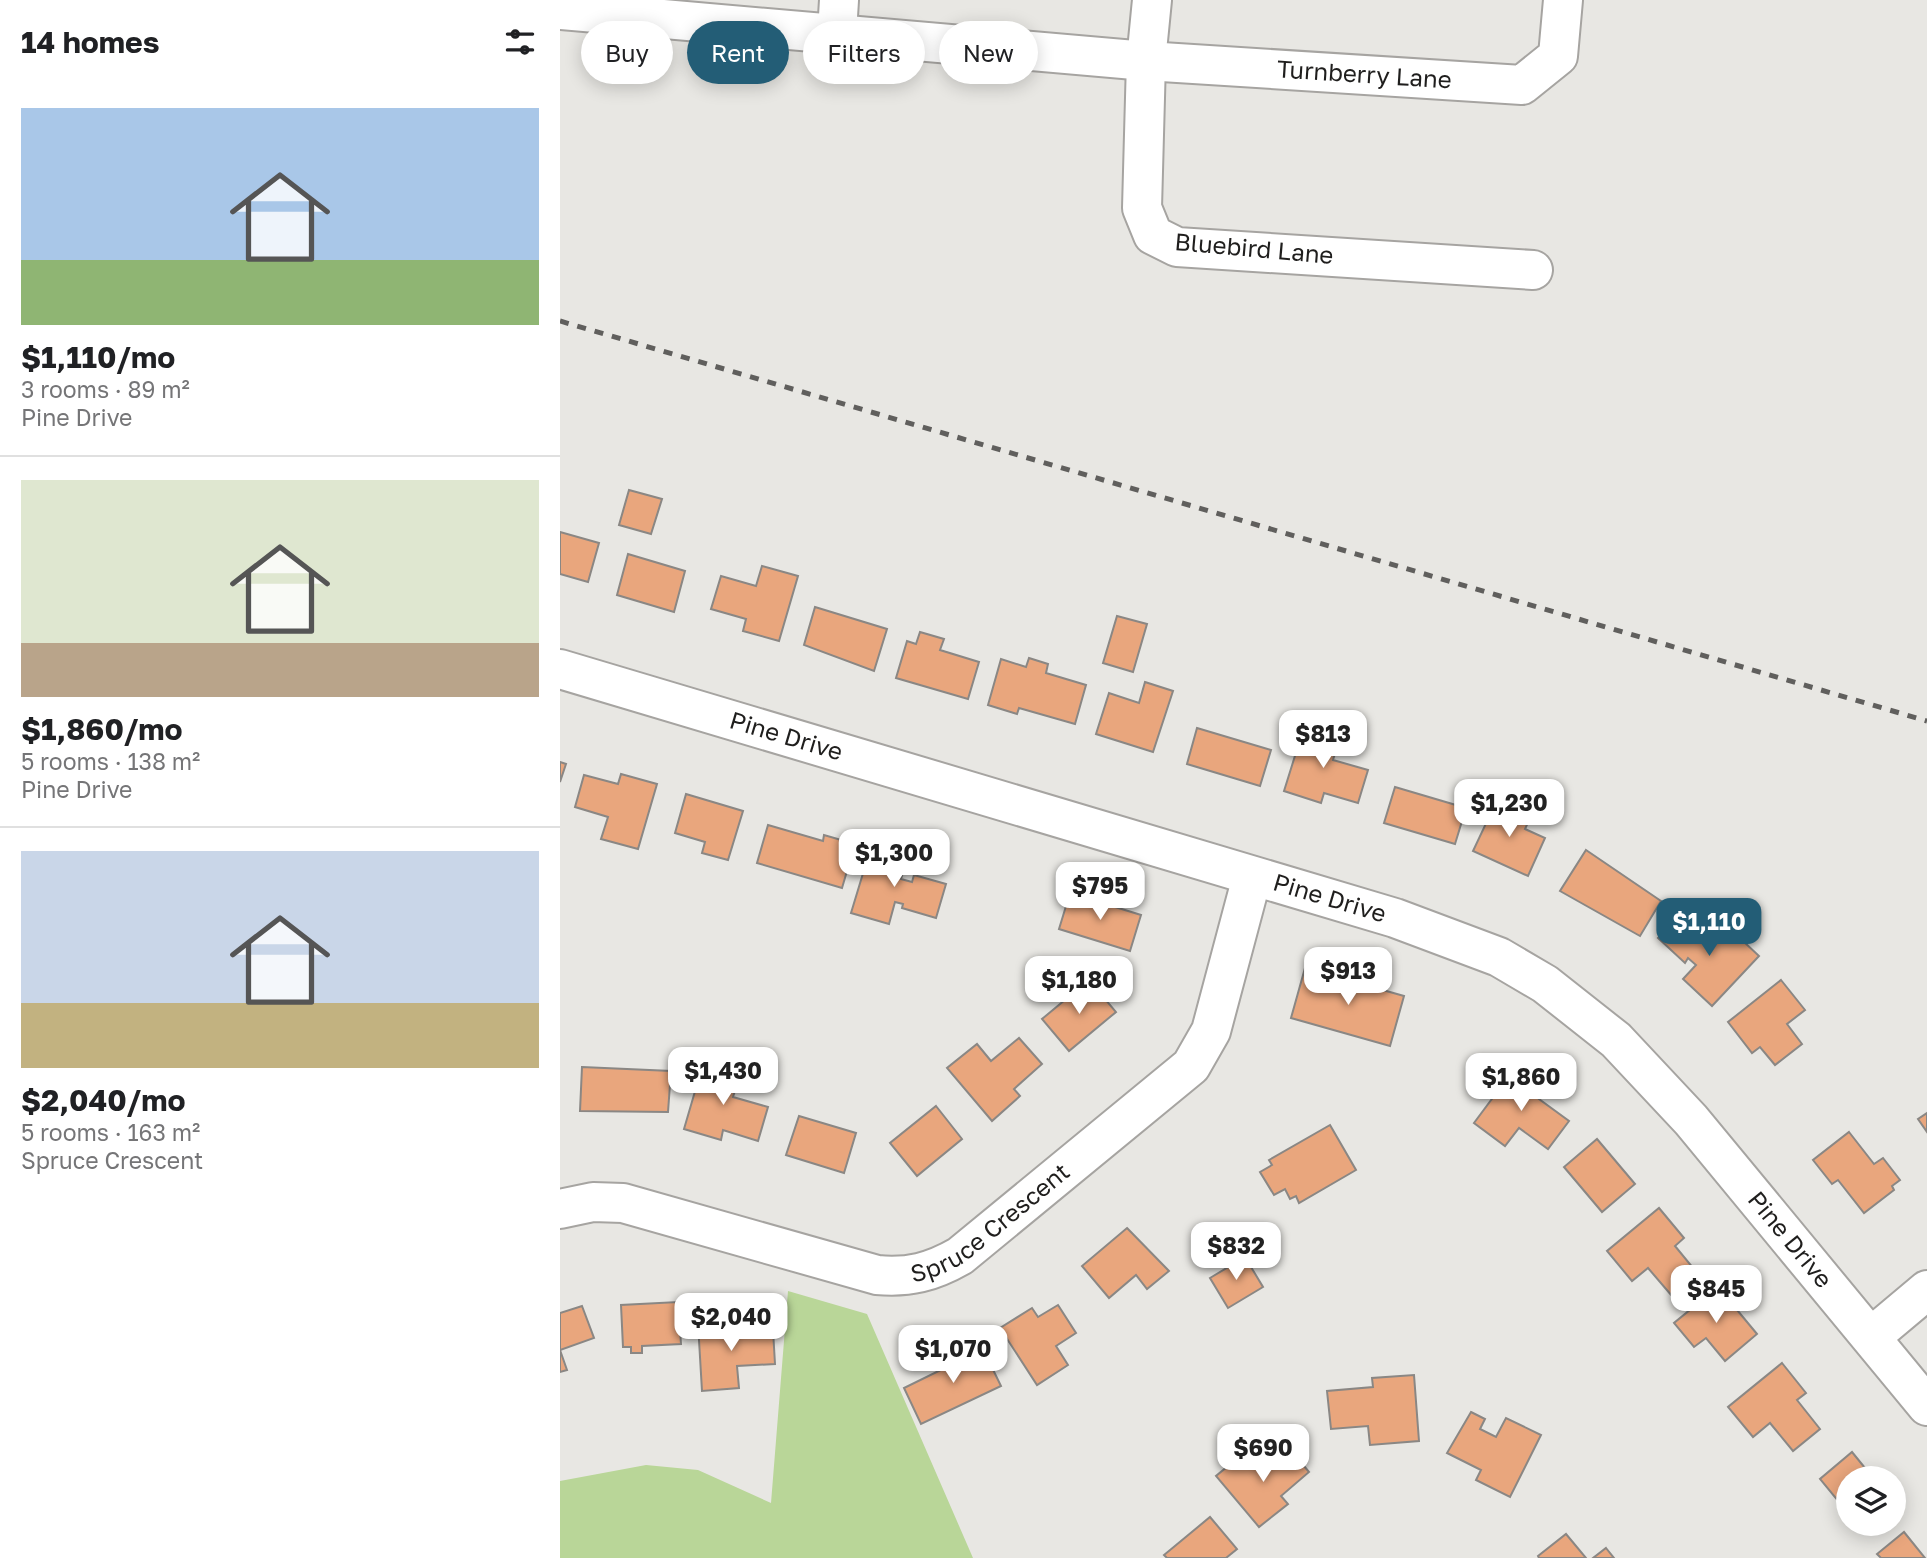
<!DOCTYPE html>
<meta charset="utf-8">
<style>
:root{--surface:#fff;--page:#f2f2f2;--text:#202124;--muted:#757577;--line:#e0e0e0;--accent:#235d76}
body{margin:0;font-family:"Golos Text",sans-serif;background:var(--page);color:var(--text);height:100vh;display:flex;flex-direction:column;font-size:26px;white-space:nowrap}
*{box-sizing:border-box;margin:0}
p{font-size:23px;color:var(--muted)}
.icon{flex:none;width:38px;height:38px;fill:none;stroke:currentColor;stroke-width:2;stroke-linecap:round;stroke-linejoin:round}
.map{position:relative;flex:1;overflow:hidden}
.sheet{display:flex;flex-direction:column;background:var(--surface);width:560px}
.sheet>*{flex:none}
.guide{position:absolute;left:21px;top:21px;width:665px;height:63px;display:flex;gap:14px}
.fabs{position:absolute;left:1276px;top:1466px;display:grid;gap:14px}
.fabs a{display:grid;place-items:center;width:70px;height:70px;border-radius:50%;background:var(--surface);box-shadow:0 4px 18px #0003;font-size:35px}
.price{position:absolute;translate:-50% -60px;padding:0 16px;border-radius:14px;background:#fff;color:#222;font-size:23px;line-height:46px;filter:drop-shadow(0 2px 4px #0008)}
.price::after{content:'';position:absolute;left:50%;top:42px;width:21px;height:16px;margin-left:-10px;background:inherit;clip-path:polygon(0 0,100% 0,50% 100%)}
.price.active{background:var(--accent);color:#fff}
ul{padding:0;list-style:none}
li{display:grid;align-content:center;gap:14px;height:371px;padding:0 21px}
li+li{border-top:2px solid var(--line)}
li span{display:grid;place-items:center;height:217px;border-radius:0px;color:#555}
li>.icon{margin-inline-start:auto}
span .icon{width:126px;height:126px;fill:#fffc;stroke-width:1}
li b{font-size:30px}
h2{display:flex;justify-content:space-between;align-items:center;height:84px;padding:0 21px;font-size:30px}
.tag{padding:0 24px;border-radius:32px;background:var(--surface);box-shadow:0 4px 18px #0003;font-size:24px;line-height:63px}
.tag.active{background:var(--accent);color:#fff}
main{display:flex;flex:1;min-height:0}
.map>svg:first-child{display:block}
</style>
<main>
<section class="sheet">
<h2>14 homes<svg class="icon" aria-label="filters" viewBox="0 0 24 24"><path d="M4 7h16M4 17h16"/><circle cx="9" cy="7" r="2"/><circle cx="15" cy="17" r="2"/></svg></h2>
<ul>
<li><span style="background:linear-gradient(#a9c7e8 70%,#8fb573 0)"><svg class="icon" aria-label="home" viewBox="0 0 24 24"><path d="M3 11l9-7 9 7M6 9v11h12V9"/></svg></span><div><b>$1,110/mo</b><p>3 rooms · 89 m²</p><p>Pine Drive</p></div></li>
<li><span style="background:linear-gradient(#dfe7d0 75%,#b9a48a 0)"><svg class="icon" aria-label="home" viewBox="0 0 24 24"><path d="M3 11l9-7 9 7M6 9v11h12V9"/></svg></span><div><b>$1,860/mo</b><p>5 rooms · 138 m²</p><p>Pine Drive</p></div></li>
<li><span style="background:linear-gradient(#c9d6e8 70%,#c2b280 0)"><svg class="icon" aria-label="home" viewBox="0 0 24 24"><path d="M3 11l9-7 9 7M6 9v11h12V9"/></svg></span><div><b>$2,040/mo</b><p>5 rooms · 163 m²</p><p>Spruce Crescent</p></div></li>
</ul>
</section>
<div class="map">
<svg width="1367" height="1558" viewBox="0 0 1367 1558">
<rect width="100%" height="100%" fill="#e8e7e3"/>
<polygon fill="#b9d698" points="228,1291 307,1314 413,1558 0,1558 0,1481 86,1465 138,1470 211,1503"/>
<g fill="#e9a67d" stroke="#8a8784" stroke-width="2">
<polygon points="69,490 102,499 91,534 59,525"/>
<polygon points="0,532 39,543 28,582 0,574"/>
<polygon points="68,554 125,571 114,612 57,595"/>
<polygon points="202,566 238,576 219,641 183,631 186,619 151,609 161,576 196,586"/>
<polygon points="255,607 327,629 314,671 244,645"/>
<polygon points="557,616 587,624 573,672 543,663"/>
<polygon points="360,632 384,639 380,650 419,662 408,699 336,678 347,641 356,644"/>
<polygon points="469,658 488,664 486,673 526,685 515,724 459,708 457,714 428,705 441,659 466,667"/>
<polygon points="585,682 613,691 593,752 536,734 549,693 579,703"/>
<polygon points="744,727 780,737 773,760 808,770 798,803 764,793 761,803 724,791"/>
<polygon points="637,728 711,750 700,786 627,764"/>
<polygon points="0,762 6,764 0,782"/>
<polygon points="61,774 97,784 78,849 41,839 48,817 15,807 24,775 58,784"/>
<polygon points="835,787 906,808 895,844 824,823"/>
<polygon points="126,794 183,811 168,860 142,853 145,842 115,833"/>
<polygon points="937,800 971,816 965,829 985,838 968,876 913,851"/>
<polygon points="208,825 263,841 264,835 295,844 282,888 197,863"/>
<polygon points="311,847 347,858 341,879 352,882 354,875 386,884 376,918 342,908 343,904 335,902 329,924 291,913"/>
<polygon points="1026,850 1101,901 1080,936 1000,891"/>
<polygon points="510,893 581,915 570,951 499,929"/>
<polygon points="1121,914 1151,943 1167,926 1199,956 1152,1006 1123,979 1136,965 1128,958 1125,963 1098,938"/>
<polygon points="745,968 844,996 830,1046 731,1018"/>
<polygon points="529,980 556,1012 509,1051 482,1019"/>
<polygon points="1221,980 1245,1010 1227,1024 1242,1044 1215,1065 1200,1047 1192,1053 1168,1022"/>
<polygon points="459,1038 482,1064 454,1089 460,1096 432,1121 387,1068 417,1044 431,1061"/>
<polygon points="143,1064 180,1075 173,1097 208,1107 198,1141 163,1130 161,1140 124,1129"/>
<polygon points="22,1067 111,1071 108,1112 20,1111"/>
<polygon points="955,1068 986,1090 979,1099 1009,1121 988,1149 959,1128 945,1146 914,1123"/>
<polygon points="376,1106 402,1139 357,1176 330,1143"/>
<polygon points="1367,1113 1367,1132 1358,1119"/>
<polygon points="239,1116 296,1133 284,1173 226,1155"/>
<polygon points="770,1125 796,1170 739,1203 736,1196 730,1199 725,1189 714,1195 700,1172 712,1165 709,1160"/>
<polygon points="1289,1132 1314,1164 1323,1158 1340,1180 1332,1186 1334,1190 1304,1213 1278,1180 1272,1184 1253,1160"/>
<polygon points="1037,1139 1075,1184 1042,1212 1004,1167"/>
<polygon points="1099,1208 1124,1238 1115,1246 1138,1274 1112,1296 1088,1268 1072,1281 1047,1251"/>
<polygon points="567,1228 609,1271 587,1289 576,1275 549,1298 522,1266"/>
<polygon points="685,1257 703,1287 668,1308 650,1278"/>
<polygon points="1158,1287 1197,1334 1165,1361 1146,1338 1134,1347 1114,1323"/>
<polygon points="118,1302 121,1344 82,1346 82,1353 71,1353 71,1347 63,1347 61,1305"/>
<polygon points="498,1305 516,1333 496,1346 508,1365 477,1385 440,1328 472,1308 478,1317"/>
<polygon points="22,1306 34,1338 0,1350 7,1370 0,1372 0,1313"/>
<polygon points="176,1321 177,1332 213,1330 215,1364 177,1366 179,1388 142,1391 138,1323"/>
<polygon points="421,1345 441,1386 361,1424 344,1388 395,1363 393,1359"/>
<polygon points="1222,1363 1246,1393 1237,1400 1260,1429 1233,1451 1210,1423 1193,1437 1168,1407"/>
<polygon points="854,1375 859,1441 810,1445 808,1426 771,1429 767,1391 813,1387 812,1378"/>
<polygon points="911,1412 925,1419 920,1429 936,1437 946,1418 981,1435 950,1497 916,1480 921,1470 887,1453"/>
<polygon points="728,1447 749,1472 721,1496 728,1504 699,1527 656,1476 685,1452 700,1470"/>
<polygon points="1292,1452 1314,1479 1288,1479 1288,1513 1260,1479"/>
<polygon points="650,1517 677,1549 666,1558 607,1558 604,1555"/>
<polygon points="1344,1532 1365,1558 1321,1558 1317,1554"/>
<polygon points="1006,1534 1026,1558 979,1558 978,1556"/>
<polygon points="1046,1548 1054,1558 1033,1558"/>
</g>
<g fill="none" stroke-linecap="round" stroke-linejoin="round">
<g stroke="#a6a4a1" stroke-width="42">
<g id="minor">
<polyline points="592,0 586,61 582,208 593,235 617,247 973,270"/>
<path id="s1" d="M0,10l586,51 376,24 36,-29 5,-56"/>
<polyline points="277,33 279,0"/>
<path id="s2" d="M0,669l835,249 104,39 46,27 71,56 75,80 236,286"/>
<path id="s3" d="M0,1209l33,-7 30,1 254,72c32,3 55,-3 83,-19l231,-190 20,-35 41,-154"/>
<polyline points="1311,1337 1367,1290"/>
</g>
</g>
<use href="#minor" stroke="#fff" stroke-width="38"/>
<polyline stroke="#605f5d" stroke-width="5" stroke-dasharray="9 9" stroke-linecap="butt" points="0,321 1367,721"/>
</g>
<g text-anchor="middle" stroke-width="6" stroke-linejoin="round" paint-order="stroke">
<g font-size="24" fill="#1f1e1d" stroke="#fff">
<text dy="8" stroke="none"><textPath href="#s1" startOffset="807">Turnberry Lane</textPath></text>
<text transform="translate(694 249) rotate(5)" y="8">Bluebird Lane</text>
<text dy="8" stroke="none"><textPath href="#s2" startOffset="236">Pine Drive</textPath></text>
<text dy="8" stroke="none"><textPath href="#s2" startOffset="803">Pine Drive</textPath></text>
<text dy="8" stroke="none"><textPath href="#s3" startOffset="457">Spruce Crescent</textPath></text>
<text dy="8" stroke="none"><textPath href="#s2" startOffset="1391">Pine Drive</textPath></text>
</g>
</g>
</svg>
<div class="fabs">
<a><svg class="icon" aria-label="layers" viewBox="0 0 24 24"><path d="M12 4l9 5-9 5-9-5zM3 14l9 5 9-5"/></svg></a>
</div>
<b class="price" style="left:763px;top:770px">$813</b>
<b class="price" style="left:949px;top:839px">$1,230</b>
<b class="price" style="left:334px;top:889px">$1,300</b>
<b class="price" style="left:540px;top:922px">$795</b>
<b class="price active" style="left:1149px;top:958px">$1,110</b>
<b class="price" style="left:788px;top:1007px">$913</b>
<b class="price" style="left:519px;top:1016px">$1,180</b>
<b class="price" style="left:163px;top:1107px">$1,430</b>
<b class="price" style="left:961px;top:1113px">$1,860</b>
<b class="price" style="left:676px;top:1282px">$832</b>
<b class="price" style="left:1156px;top:1325px">$845</b>
<b class="price" style="left:171px;top:1353px">$2,040</b>
<b class="price" style="left:393px;top:1385px">$1,070</b>
<b class="price" style="left:703px;top:1484px">$690</b>
<div class="guide">
<a class="tag">Buy</a>
<a class="tag active">Rent</a>
<a class="tag">Filters</a>
<a class="tag">New</a>
</div>
</div>
</main>
